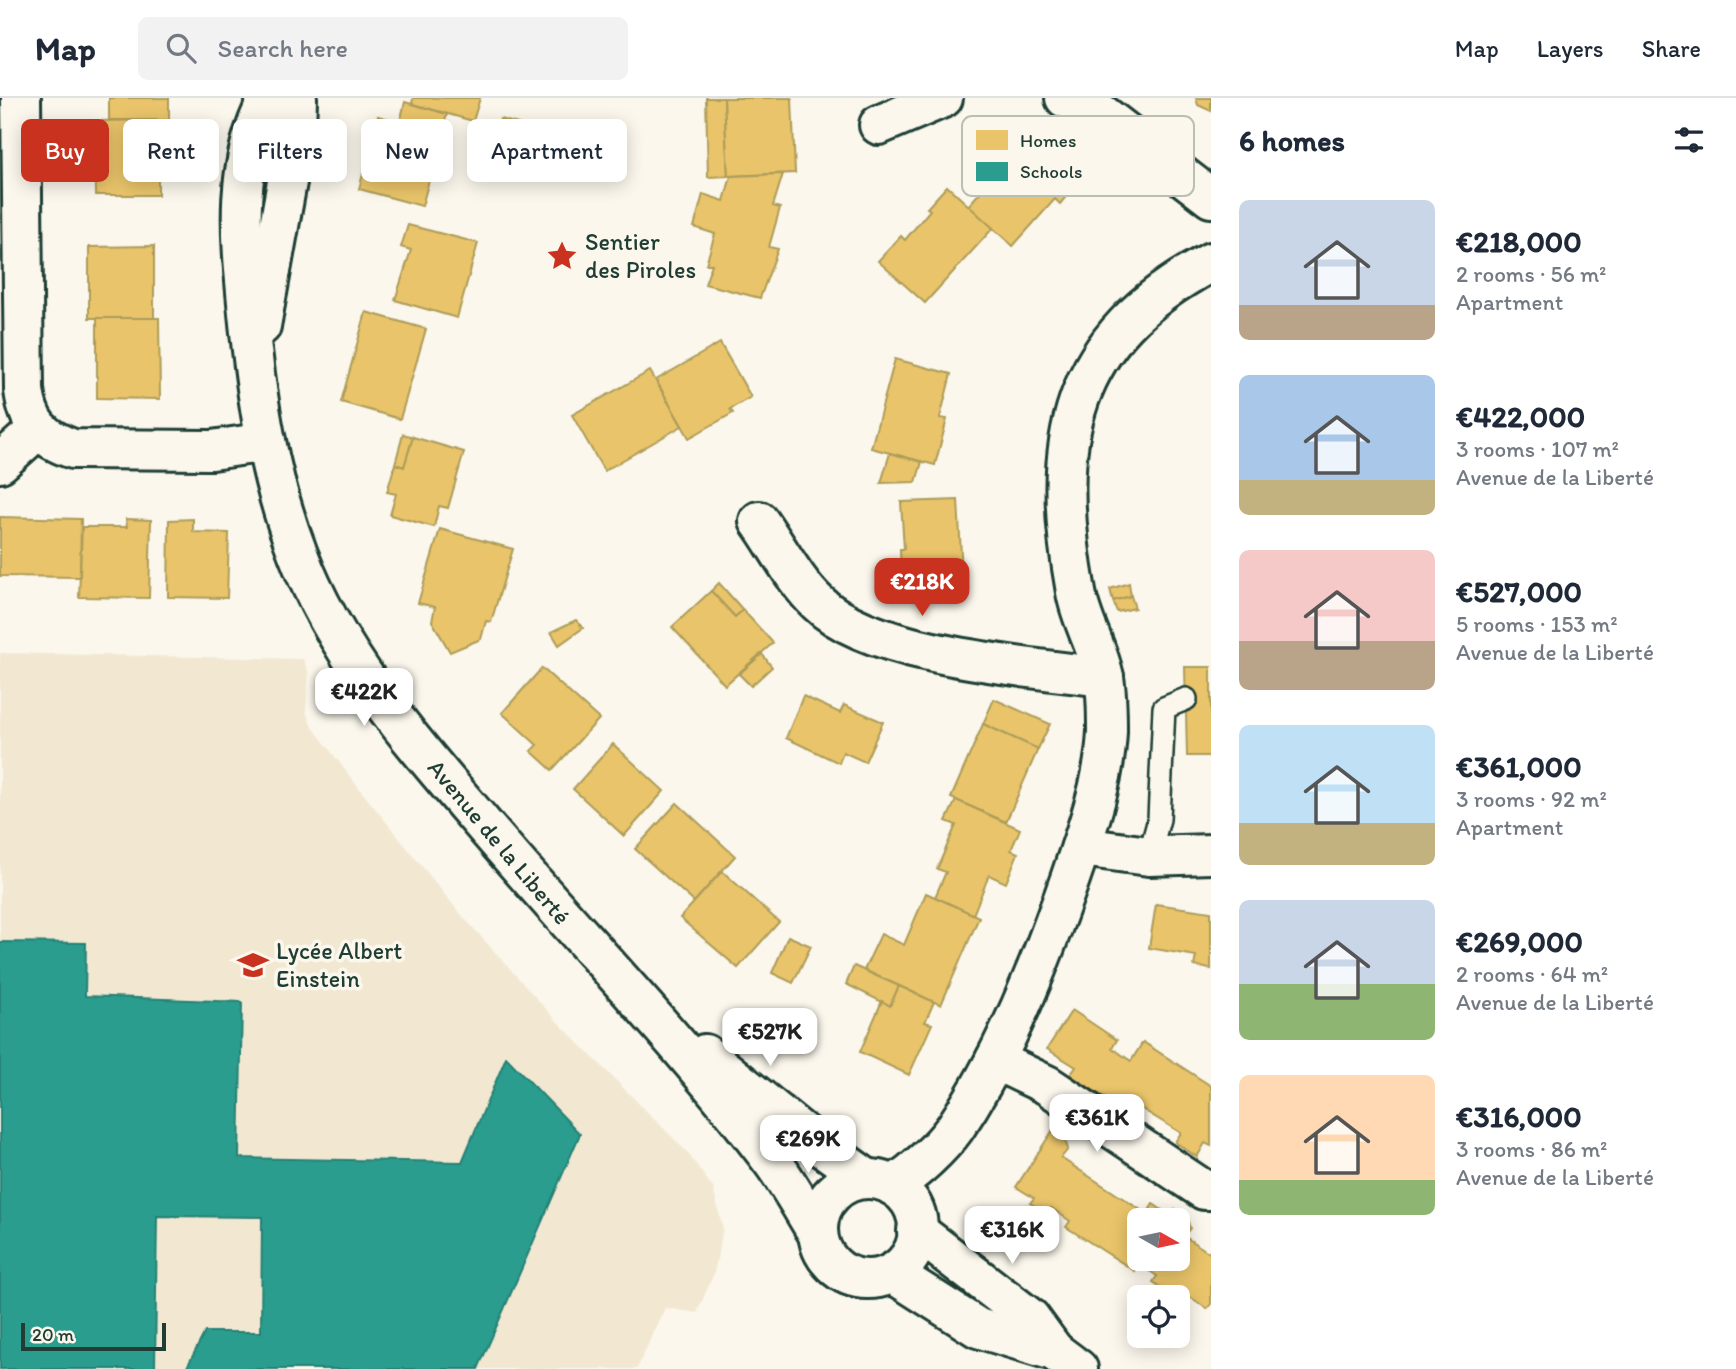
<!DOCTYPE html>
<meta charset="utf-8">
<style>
:root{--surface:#fff;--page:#f2f2f3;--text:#1f2937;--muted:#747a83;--line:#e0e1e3;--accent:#c8321e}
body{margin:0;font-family:Itim,sans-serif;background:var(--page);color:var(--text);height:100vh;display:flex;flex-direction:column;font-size:26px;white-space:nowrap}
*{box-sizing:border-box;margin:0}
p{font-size:23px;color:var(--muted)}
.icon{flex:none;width:38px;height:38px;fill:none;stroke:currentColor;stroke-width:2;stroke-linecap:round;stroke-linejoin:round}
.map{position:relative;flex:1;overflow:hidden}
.details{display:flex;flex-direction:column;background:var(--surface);width:525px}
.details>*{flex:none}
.guide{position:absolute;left:21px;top:21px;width:665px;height:63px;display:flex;gap:14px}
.needle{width:46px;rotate:99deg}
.controls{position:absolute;left:1127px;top:1110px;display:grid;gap:14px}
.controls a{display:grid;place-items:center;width:63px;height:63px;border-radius:10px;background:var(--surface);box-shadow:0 4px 18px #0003;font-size:35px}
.scale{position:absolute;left:21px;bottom:18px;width:145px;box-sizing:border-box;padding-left:7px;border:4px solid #1f3d34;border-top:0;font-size:19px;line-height:24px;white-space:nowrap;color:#1f3d34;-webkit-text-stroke:5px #fbf7ec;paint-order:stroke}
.price{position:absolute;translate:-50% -60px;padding:0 16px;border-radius:14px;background:#fff;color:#222;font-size:23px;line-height:46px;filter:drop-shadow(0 2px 4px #0008)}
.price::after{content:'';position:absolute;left:50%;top:42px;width:21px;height:16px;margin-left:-10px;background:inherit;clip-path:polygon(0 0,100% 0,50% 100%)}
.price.current{background:var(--accent);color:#fff}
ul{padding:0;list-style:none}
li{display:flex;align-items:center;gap:21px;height:175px;padding:0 28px}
li span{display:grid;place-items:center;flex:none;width:196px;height:140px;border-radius:10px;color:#555}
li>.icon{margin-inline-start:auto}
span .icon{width:84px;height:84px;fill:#fffc;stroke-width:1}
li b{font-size:30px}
h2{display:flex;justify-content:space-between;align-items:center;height:84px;padding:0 28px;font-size:30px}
.tag{padding:0 24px;border-radius:10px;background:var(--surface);box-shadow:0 4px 18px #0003;font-size:24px;line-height:63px}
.tag.current{background:var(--accent);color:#fff}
header{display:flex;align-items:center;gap:42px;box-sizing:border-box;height:98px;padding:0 35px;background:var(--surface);border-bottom:2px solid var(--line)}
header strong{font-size:33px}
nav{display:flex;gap:38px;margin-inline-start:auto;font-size:24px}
.search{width:490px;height:63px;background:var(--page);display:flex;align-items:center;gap:18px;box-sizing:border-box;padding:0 24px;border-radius:10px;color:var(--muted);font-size:26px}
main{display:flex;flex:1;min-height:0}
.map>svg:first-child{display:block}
</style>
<header>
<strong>Map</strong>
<div class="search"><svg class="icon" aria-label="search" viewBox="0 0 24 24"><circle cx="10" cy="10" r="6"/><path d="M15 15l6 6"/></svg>Search here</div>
<nav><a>Map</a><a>Layers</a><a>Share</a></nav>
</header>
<main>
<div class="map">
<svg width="1211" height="1271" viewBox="0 0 1211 1271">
<rect width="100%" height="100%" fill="#fbf7ec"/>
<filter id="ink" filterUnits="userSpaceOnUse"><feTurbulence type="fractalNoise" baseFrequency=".0143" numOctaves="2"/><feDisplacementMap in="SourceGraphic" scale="14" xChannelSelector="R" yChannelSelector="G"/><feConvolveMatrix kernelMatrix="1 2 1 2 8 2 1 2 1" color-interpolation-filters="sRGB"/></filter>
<g filter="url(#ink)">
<polygon fill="#f2e8d2" points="0,555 303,561 309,575 306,612 311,627 362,694 459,814 554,920 687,1054 713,1090 723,1131 714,1175 697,1215 665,1210 637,1271 0,1271"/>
<g fill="#e9c46a" stroke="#ac9c5a" stroke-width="2" fill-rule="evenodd">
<rect x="109" y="0" width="60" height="22"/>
<polygon points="413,0 480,0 473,23 412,6"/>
<polygon points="706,0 724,0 728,78 708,79"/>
<polygon points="724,0 792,0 795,75 728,78"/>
<polygon points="1196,0 1211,0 1211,13 1198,7"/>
<polygon points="405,4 447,16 422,108 359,91 370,49 381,52 389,21 400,24"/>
<polygon points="378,18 389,21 381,52 370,49"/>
<polygon points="500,21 539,32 537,40 498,30"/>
<polygon points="158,22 169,22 170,34 157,35"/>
<polygon points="158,22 158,97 96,97 95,23"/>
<polygon points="1042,53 1077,85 1060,106 1055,101 1013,148 968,108 1010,60 1024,73"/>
<polygon points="783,76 773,108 780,110 769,149 778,151 760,200 705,186 712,166 706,166 715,136 694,129 703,96 724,103 731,78"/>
<polygon points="947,88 993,130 925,205 878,163 901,138 905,142 930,112 927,110"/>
<polygon points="408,127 478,145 457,220 395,202 411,152 401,149"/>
<polygon points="154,148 154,220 89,220 89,149"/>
<polygon points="366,214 426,231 400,321 341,304"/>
<polygon points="97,220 159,220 160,301 97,300"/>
<polygon points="720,245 751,299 730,311 733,315 689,340 656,282"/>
<polygon points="895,261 951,276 940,320 947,321 935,367 871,350"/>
<polygon points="650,273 682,328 604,373 572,317"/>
<polygon points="403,336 413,339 404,369 395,366"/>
<polygon points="413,339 464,354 448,410 439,408 434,429 390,417 396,396 387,394 395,366 404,369"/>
<polygon points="890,355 922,364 916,384 881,385"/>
<polygon points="958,402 962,475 901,478 900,451 904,451 901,404"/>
<polygon points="0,419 81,421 80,479 0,478"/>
<polygon points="126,421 151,422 149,500 79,499 82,429 127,429"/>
<polygon points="193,421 193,434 229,435 227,500 168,499 169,422"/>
<polygon points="440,431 513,451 491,524 486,523 481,541 450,554 432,523 435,509 418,505"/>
<polygon points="719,485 743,512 735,519 711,493"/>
<polygon points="1129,485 1131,498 1113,503 1110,491"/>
<polygon points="711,493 735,519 743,512 773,545 725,587 672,529"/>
<polygon points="1131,498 1135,510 1117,514 1113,503"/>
<polygon points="576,522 583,530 559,547 551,534"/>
<polygon points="762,556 772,569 751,588 739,576"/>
<polygon points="1185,569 1211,569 1211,658 1187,658"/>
<polygon points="542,570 599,621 552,672 531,653 537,647 502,615"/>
<polygon points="803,598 840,615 844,607 883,624 865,664 843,654 839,665 786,640"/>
<polygon points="994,601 1050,626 1038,651 983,626"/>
<polygon points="983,626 1038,651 1006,724 951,700"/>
<polygon points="613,646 664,693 624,738 573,691"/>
<polygon points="956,702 1020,731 1011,752 1018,755 1006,785 989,777 973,817 935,799 946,774 937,771 956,727 946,723"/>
<polygon points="677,705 735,758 694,804 635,751"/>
<polygon points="722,773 779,824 738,870 680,820"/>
<polygon points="926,795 979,819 941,907 864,872 881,836 904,847"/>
<polygon points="1156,806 1211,814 1211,871 1194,868 1196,858 1149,850"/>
<polygon points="788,838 811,848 793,885 772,875"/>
<polygon points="854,868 899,888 890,908 846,886"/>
<polygon points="899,888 934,904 925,924 932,926 909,977 860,954 882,903 890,908"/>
<polygon points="1072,912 1117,942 1112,950 1131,963 1143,944 1211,988 1211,1048 1205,1045 1197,1059 1175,1044 1181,1035 1127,1002 1122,1011 1070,977 1076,969 1047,951"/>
<path d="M1053,1032l11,7 4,12 -7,9 86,56 6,-10 18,12 4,-7 11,7 4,12 -6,8 27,18v50l-4,5 -17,-12 -4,7 -33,-22 4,-6 -18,-12 -4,7 -69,-44 4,-6 -19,-13 -3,6 -18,-11 4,-5 -18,-11zM1139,1122h39v38h-39z"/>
</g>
<polygon fill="#2a9d8f" stroke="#278074" stroke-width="2" points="0,844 86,845 85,898 242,904 239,1060 462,1064 506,959 580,1036 478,1271 186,1271 205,1234 261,1234 262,1119 157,1118 155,1271 0,1271"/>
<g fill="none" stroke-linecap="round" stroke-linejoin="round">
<g stroke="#1f3d34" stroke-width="26">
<polyline id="service" points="1149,758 1159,721 1164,610 1186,601"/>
</g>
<g stroke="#1f3d34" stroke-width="44">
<g id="minor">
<path d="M21,0l3,292c4,33 17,48 49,59l139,1 54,-8"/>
<path d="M269,0c-37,68 -28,141 -21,215 8,81 20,164 50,241 38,101 113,186 183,268 96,113 201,220 291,339 17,23 31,49 46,73"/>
<polyline points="1065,0 1094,10 1211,100"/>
<polyline points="879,27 943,0"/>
<polyline points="261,228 296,34 297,0"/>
<polyline points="0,365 37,332"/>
<path d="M759,423c18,25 37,62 59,82 54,53 210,64 286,74"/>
<polyline points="1081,749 1149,758 1211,756"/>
<polyline points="705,956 800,1033 867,1081"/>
<polyline points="995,962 1047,987 1204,1092 1211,1092"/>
<circle cx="868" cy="1131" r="50"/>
<path d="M893,1088c22,-15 47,-37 62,-58 51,-76 85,-164 115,-249 16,-47 35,-98 37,-148 0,-17 0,-37 -3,-53 -5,-29 -23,-56 -28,-86 -27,-150 -9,-254 135,-330"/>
<polyline points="917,1133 1030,1220 1054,1253"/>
<polyline points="892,1175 978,1230 1054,1253 1078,1271"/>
</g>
</g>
<use href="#service" stroke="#fbf7ec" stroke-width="21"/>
<use href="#minor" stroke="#fbf7ec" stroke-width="38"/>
</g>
</g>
<defs>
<g id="sight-bare" transform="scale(2.415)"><path d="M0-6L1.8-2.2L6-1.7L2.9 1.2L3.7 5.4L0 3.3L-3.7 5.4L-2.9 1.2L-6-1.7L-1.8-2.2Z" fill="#c8321e" stroke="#fbf7ec" stroke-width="2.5" paint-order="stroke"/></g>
<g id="school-bare" transform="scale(2.415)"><path d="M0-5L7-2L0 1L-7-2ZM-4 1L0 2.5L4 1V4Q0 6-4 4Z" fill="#c8321e" stroke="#fbf7ec" stroke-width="2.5" paint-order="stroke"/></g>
</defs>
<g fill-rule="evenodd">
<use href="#sight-bare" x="562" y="158"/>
<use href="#school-bare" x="253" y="867"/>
</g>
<g text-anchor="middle" stroke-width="7" stroke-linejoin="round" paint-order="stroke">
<g font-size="24" fill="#1f3d34" stroke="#fbf7ec" text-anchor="start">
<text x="585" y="152">Sentier<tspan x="585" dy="28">des Piroles</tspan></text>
<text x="276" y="861">Lycée Albert<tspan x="276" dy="28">Einstein</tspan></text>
</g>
<g font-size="24" fill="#1f3d34" stroke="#fbf7ec">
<text transform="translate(499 744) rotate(50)" y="8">Avenue de la Liberté</text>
</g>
</g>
<rect x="962" y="18" width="232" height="80" rx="10" fill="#fbf7ec" stroke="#b9bfb5" stroke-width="2"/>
<rect x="976" y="32" width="32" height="20" fill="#e9c46a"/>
<rect x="976" y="64" width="32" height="19" fill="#2a9d8f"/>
<g font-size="19" fill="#1f3d34">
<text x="1020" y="49">Homes</text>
<text x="1020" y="80">Schools</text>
</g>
</svg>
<div class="controls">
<a><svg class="needle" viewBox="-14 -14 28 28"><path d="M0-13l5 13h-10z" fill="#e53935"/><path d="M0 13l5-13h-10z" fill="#747a83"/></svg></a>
<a><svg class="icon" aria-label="locate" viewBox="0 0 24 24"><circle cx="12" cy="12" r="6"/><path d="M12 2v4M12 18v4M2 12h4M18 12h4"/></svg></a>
</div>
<div class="scale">20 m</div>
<b class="price current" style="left:922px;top:520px">€218K</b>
<b class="price" style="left:364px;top:630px">€422K</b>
<b class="price" style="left:770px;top:970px">€527K</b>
<b class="price" style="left:1097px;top:1056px">€361K</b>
<b class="price" style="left:808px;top:1077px">€269K</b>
<b class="price" style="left:1012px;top:1168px">€316K</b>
<div class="guide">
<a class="tag current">Buy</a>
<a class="tag">Rent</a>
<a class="tag">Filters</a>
<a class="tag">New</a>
<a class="tag">Apartment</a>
</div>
</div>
<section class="details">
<h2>6 homes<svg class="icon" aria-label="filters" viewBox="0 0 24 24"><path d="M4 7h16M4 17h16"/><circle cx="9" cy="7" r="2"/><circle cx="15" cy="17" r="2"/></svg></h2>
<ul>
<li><span style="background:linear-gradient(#c9d6e8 75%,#b9a48a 0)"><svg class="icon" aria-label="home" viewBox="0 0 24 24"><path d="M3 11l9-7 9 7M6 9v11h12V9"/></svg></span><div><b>€218,000</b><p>2 rooms · 56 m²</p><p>Apartment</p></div></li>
<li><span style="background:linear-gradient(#a9c7e8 75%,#c2b280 0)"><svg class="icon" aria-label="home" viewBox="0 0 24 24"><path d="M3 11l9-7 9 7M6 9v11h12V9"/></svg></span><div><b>€422,000</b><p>3 rooms · 107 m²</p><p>Avenue de la Liberté</p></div></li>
<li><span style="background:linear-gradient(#f6c9c9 65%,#b9a48a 0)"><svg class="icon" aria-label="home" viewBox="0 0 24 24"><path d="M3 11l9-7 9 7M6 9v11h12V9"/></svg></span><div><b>€527,000</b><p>5 rooms · 153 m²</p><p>Avenue de la Liberté</p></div></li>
<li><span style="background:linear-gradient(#bfe0f5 70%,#c2b280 0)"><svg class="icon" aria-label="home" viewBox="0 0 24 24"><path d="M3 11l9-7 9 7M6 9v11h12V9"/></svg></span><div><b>€361,000</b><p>3 rooms · 92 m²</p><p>Apartment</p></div></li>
<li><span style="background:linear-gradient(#c9d6e8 60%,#8fb573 0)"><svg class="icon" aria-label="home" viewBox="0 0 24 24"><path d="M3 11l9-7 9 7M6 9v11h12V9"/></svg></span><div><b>€269,000</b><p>2 rooms · 64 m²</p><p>Avenue de la Liberté</p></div></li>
<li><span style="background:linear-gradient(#ffd9b3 75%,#8fb573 0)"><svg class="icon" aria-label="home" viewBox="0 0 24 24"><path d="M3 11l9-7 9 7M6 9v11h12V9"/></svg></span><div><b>€316,000</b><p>3 rooms · 86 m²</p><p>Avenue de la Liberté</p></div></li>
</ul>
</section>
</main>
